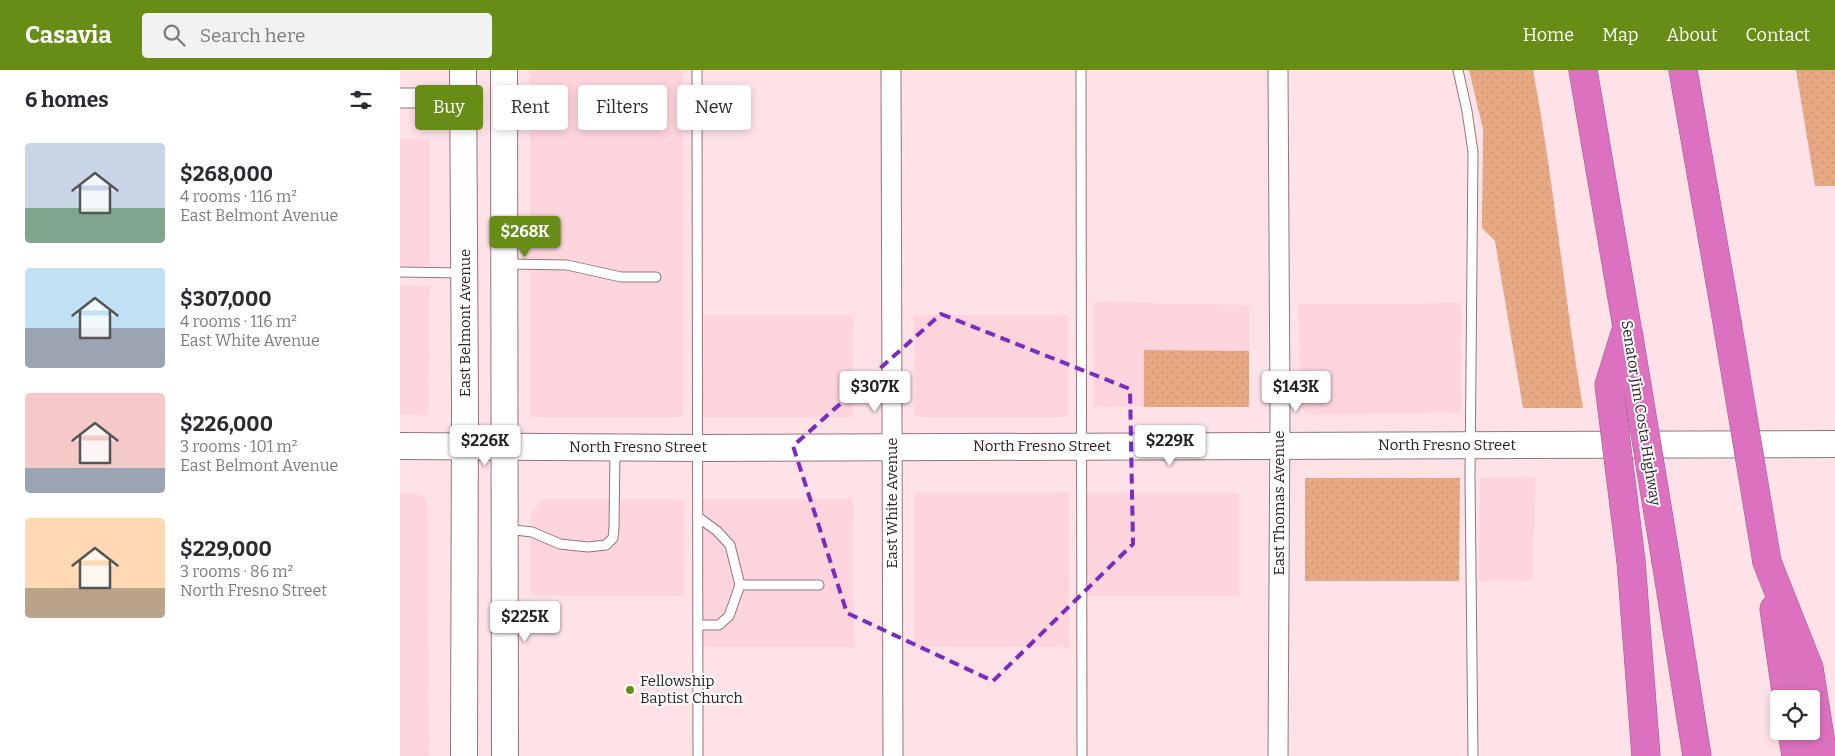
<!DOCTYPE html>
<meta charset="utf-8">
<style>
:root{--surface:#fff;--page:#f2f2f3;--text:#2b2b33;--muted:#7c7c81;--accent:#688d16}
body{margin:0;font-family:Bitter,serif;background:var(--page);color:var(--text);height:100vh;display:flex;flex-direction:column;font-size:19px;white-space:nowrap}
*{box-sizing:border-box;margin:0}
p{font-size:16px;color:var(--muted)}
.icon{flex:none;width:28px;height:28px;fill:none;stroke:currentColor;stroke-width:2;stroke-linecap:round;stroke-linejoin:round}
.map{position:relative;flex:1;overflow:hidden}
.side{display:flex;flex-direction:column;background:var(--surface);width:400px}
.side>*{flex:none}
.banner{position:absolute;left:15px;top:15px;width:475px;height:45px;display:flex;gap:10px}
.tools{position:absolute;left:1370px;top:620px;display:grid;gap:10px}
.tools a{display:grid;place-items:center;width:50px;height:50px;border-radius:5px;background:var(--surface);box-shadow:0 2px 8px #0003;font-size:25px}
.price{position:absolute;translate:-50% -42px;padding:0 11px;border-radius:5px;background:#fff;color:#222;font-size:16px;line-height:32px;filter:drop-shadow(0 1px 2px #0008)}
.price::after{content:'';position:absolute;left:50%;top:30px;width:15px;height:11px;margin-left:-8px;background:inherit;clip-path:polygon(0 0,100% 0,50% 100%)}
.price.selected{background:var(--accent);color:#fff}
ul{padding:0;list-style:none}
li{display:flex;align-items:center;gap:15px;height:125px;padding:0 25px}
li span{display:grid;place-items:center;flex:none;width:140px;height:100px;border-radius:5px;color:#555}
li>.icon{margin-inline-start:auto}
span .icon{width:60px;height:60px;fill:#fffc;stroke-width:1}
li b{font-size:21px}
h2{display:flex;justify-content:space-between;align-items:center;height:60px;padding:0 25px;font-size:21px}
.tag{padding:0 18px;border-radius:5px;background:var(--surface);box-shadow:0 2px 8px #0003;font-size:18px;line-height:45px}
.tag.selected{background:var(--accent);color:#fff}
header{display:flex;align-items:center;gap:30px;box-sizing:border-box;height:70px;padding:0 25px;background:var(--accent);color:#fff}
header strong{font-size:24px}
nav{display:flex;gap:28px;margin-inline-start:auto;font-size:18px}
.search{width:350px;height:45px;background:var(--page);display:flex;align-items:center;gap:12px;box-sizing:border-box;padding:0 18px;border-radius:5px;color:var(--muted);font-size:19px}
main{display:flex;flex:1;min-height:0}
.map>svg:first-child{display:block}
</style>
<header>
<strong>Casavia</strong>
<div class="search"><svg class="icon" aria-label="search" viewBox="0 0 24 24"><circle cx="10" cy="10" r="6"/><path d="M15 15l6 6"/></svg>Search here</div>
<nav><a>Home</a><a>Map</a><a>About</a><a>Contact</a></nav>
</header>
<main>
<section class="side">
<h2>6 homes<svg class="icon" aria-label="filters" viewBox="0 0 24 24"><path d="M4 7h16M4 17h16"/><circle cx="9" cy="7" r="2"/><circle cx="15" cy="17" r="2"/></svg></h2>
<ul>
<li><span style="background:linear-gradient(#c9d6e8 65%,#7fa58c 0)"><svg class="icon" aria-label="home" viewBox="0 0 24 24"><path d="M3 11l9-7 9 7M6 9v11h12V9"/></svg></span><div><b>$268,000</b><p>4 rooms · 116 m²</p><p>East Belmont Avenue</p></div></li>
<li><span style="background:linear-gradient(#bfe0f5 60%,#9aa5b1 0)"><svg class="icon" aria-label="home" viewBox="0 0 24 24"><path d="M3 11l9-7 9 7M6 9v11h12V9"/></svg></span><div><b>$307,000</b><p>4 rooms · 116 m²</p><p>East White Avenue</p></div></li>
<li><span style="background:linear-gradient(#f6c9c9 75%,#9aa5b1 0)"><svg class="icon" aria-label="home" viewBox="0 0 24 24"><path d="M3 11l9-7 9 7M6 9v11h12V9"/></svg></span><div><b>$226,000</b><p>3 rooms · 101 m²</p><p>East Belmont Avenue</p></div></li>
<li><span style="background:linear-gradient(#ffd9b3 70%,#b9a48a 0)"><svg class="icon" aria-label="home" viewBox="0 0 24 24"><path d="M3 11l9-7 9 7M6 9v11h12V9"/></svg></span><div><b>$229,000</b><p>3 rooms · 86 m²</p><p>North Fresno Street</p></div></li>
</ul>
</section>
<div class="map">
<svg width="1435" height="686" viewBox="0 0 1435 686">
<defs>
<pattern id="grass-dots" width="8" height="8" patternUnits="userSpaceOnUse" patternTransform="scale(1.25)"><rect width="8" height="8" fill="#e7a983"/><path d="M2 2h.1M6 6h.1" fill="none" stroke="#c69171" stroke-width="1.8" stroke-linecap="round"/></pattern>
</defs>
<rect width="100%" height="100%" fill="#fee2e8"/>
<g fill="#fed4dd">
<rect x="130" y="0" width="153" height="347"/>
<rect x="0" y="69" width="30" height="127"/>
<polygon points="0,216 30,216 28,345 0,345"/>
<polygon points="694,232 849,235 849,281 744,280 744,337 693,337"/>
<polygon points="1061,233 1061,343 908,345 900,337 899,234"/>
<rect x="299" y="245" width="154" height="102"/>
<polygon points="514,245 668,245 668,347 515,347"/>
<polygon points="1135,407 1133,510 1079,511 1080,408"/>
<polygon points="0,423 18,424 24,428 27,434 29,686 0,686"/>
<rect x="515" y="423" width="154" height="154"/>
<rect x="685" y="423" width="154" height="103"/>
<polygon points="144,429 284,429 284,526 131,526 131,443"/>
<polygon points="300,429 453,429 454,577 300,577"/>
</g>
<g fill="url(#grass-dots)">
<path d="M1069,0h64c21,112 31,226 50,338h-60l-28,-167 -13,-13 1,-99z"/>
<polygon points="1396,0 1435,0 1435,116 1415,116"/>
<polygon points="744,280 849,281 849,337 744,337"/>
<polygon points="905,408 1060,408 1059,511 905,511"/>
</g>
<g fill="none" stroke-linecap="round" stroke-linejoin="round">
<g stroke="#94757c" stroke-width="11">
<g id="lane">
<polyline points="297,0 298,686"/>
<polyline points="681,0 682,686"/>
<polyline points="1058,0 1067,41 1073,82 1070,406 1073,686"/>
<polyline points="107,194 167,195 221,207 256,207"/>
<polyline points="0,202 62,203"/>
<polyline points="298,447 317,461 330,475 340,515 329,546 319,555 298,555"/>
<polyline points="106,459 132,462 160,474 188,477 206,475 213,468 214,458 215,379"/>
<polyline points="340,515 419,515"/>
</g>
</g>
<g stroke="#94757c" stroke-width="21">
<g id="street">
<polyline points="491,0 493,686"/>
<polyline points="878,0 880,338 878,686"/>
<polyline points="0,28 63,28"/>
</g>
</g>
<g stroke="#94757c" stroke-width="28">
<g id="secondary">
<polyline points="63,0 65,337 64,686"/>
<polyline points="104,0 105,686"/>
<polyline points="0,376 298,378 1435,374"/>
</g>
</g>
<g stroke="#9f5689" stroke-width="29">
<g id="highway">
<polyline points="1183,0 1227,257"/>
<polyline points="1283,0 1327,252"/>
<polyline points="1231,491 1246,686"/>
<polyline points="1266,491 1297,686"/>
<polyline points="1367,492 1409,598 1423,686"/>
<polyline points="1374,539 1387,629"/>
<polyline points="1392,661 1396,686"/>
</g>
</g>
<use href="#lane" stroke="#fff" stroke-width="9"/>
<use href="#street" stroke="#fff" stroke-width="19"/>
<use href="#secondary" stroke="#fff" stroke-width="26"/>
<use href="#highway" stroke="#dc72bf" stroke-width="28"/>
<g stroke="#9f5689" stroke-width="29" stroke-linecap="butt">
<g id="highway-bridge">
<polyline points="1327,252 1367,492"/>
<polyline points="1227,257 1209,315 1231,491"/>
<polyline points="1228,261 1266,491"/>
</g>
</g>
<use href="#highway-bridge" stroke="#dc72bf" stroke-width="28"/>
</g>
<path fill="none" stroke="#7b2cbf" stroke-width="4" stroke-dasharray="10 6" stroke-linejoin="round" d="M541,244l189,75 3,155 -140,137 -146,-68 -54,-167z"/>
<circle fill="#688d16" stroke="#fff" stroke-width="2" cx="230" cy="620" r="5"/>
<g text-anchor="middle" stroke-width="4" stroke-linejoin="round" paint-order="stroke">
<g font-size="15" fill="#2e2225" stroke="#fff">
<text transform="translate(65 253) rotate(-90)" y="5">East Belmont Avenue</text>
<text transform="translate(1241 343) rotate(81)" y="5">Senator Jim Costa Highway</text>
<text x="1047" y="380">North Fresno Street</text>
<text x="642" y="381">North Fresno Street</text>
<text x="238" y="382">North Fresno Street</text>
<text transform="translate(492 433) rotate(-90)" y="5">East White Avenue</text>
<text transform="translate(879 433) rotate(-90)" y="5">East Thomas Avenue</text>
</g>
<g font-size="15" fill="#2e2225" stroke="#fff" text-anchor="start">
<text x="240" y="616">Fellowship<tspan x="240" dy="17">Baptist Church</tspan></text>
</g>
</g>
</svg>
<div class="tools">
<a><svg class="icon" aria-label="locate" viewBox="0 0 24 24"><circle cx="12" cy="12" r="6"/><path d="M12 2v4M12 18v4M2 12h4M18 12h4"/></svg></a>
</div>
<b class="price selected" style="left:125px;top:188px">$268K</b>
<b class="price" style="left:475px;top:343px">$307K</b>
<b class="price" style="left:896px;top:343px">$143K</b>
<b class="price" style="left:85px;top:397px">$226K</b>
<b class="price" style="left:770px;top:397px">$229K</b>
<b class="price" style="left:125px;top:573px">$225K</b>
<div class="banner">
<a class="tag selected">Buy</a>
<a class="tag">Rent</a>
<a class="tag">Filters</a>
<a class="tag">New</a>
</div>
</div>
</main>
